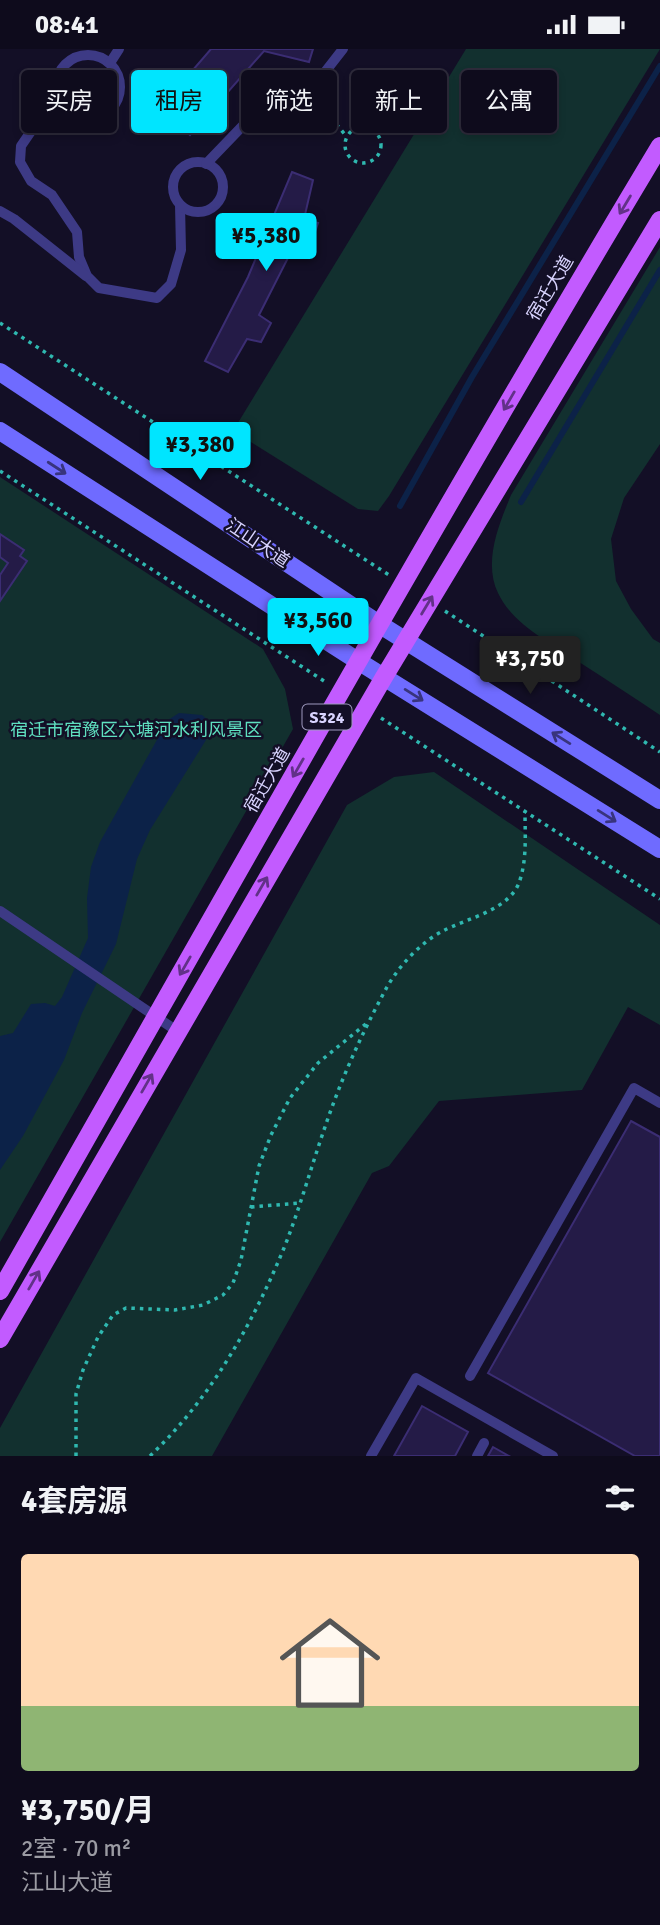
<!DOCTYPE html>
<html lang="zh">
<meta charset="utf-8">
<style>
:root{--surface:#0e0b1c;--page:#1c1929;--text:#f1f3f6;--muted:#9b9ba3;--line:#2e2b3b;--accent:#00e5ff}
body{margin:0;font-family:Signika,"Noto Sans SC",sans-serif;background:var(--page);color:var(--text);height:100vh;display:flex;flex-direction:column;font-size:26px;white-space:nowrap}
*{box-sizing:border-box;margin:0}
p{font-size:23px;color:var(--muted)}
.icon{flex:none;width:38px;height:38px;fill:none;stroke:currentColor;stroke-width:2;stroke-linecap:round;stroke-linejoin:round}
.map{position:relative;height:1407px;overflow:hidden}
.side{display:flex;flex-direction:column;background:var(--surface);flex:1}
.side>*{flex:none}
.top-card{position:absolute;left:21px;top:21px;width:620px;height:63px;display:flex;gap:14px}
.price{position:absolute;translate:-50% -60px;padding:0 16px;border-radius:7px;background:var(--accent);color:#111;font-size:23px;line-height:46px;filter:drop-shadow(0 2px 4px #0008)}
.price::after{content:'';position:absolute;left:50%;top:42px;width:21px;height:16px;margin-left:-10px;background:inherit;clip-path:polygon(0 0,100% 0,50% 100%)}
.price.current{background:#222;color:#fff}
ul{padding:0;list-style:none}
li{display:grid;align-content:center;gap:14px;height:371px;padding:0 21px}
li span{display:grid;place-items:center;height:217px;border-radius:7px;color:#555}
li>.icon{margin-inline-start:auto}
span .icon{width:126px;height:126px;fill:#fffc;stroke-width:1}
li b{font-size:30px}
h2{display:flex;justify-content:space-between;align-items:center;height:84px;padding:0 21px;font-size:30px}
.chip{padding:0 24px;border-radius:7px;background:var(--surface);box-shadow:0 4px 10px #0003,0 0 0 2px var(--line);font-size:24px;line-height:63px}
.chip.current{background:var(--accent);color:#111}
.status{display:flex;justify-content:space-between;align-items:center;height:49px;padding:0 35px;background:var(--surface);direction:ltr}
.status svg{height:19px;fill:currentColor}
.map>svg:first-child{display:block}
</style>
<div class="status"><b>08:41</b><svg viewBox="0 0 49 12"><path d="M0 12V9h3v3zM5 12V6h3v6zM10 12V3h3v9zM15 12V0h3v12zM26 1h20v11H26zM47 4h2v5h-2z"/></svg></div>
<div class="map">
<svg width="660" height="1407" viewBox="0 0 660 1407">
<rect width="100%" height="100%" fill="#130f26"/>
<g fill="#12302f">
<polygon points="466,0 660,0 389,447 378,462 358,460 233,382"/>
<path d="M660,198v197l-36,54 -13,41 5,42 15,28 22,30 7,4v72c-27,-18 -54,-36 -81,-53 -28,-19 -66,-37 -81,-69 -15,-31 1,-69 13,-98z"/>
<polygon points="0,428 263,600 285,640 293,680 0,1193"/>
<polygon points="434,723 660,876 660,976 628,958 582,1041 439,1052 389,1117 372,1124 212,1407 0,1407 0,1379 347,756 394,728"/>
</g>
<polygon fill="#0c2248" points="179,664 202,666 210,673 206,691 150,781 137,810 116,895 82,964 64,1011 23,1087 0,1121 0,987 13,984 31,955 45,954 55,957 62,948 88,889 87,849 91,818 100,793 168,671"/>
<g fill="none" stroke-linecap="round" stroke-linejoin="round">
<g stroke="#0c2248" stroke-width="6">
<polyline points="521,453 660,221"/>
<polyline points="400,457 472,328 660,17"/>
</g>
</g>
<g fill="#241b47" stroke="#3b2d73" stroke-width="2">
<polygon points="211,0 313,0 309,13 264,2 190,86 161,58"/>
<polygon points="292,123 313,131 304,170 318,174 309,201 294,197 259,266 271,274 261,293 247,290 228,323 205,312 248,228"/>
<polygon points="0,485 24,501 20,507 27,512 0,552 0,526 8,514 0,508"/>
<polygon points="631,1072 660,1088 660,1407 635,1407 488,1324"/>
<polygon points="422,1357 468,1383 455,1407 394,1407"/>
<polygon points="493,1398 509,1407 488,1407"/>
</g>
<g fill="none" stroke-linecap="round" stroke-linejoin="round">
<g stroke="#2fb8b0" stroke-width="3.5" stroke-dasharray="3.5 5" stroke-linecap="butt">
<polyline points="321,45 332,70 347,88"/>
<circle cx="363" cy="96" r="18"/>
<polyline points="0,274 389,526"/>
<polyline points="0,422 324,632"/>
<polyline points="445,562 660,703"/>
<polyline points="381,669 660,850"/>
<polyline points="251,1158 300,1154"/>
<polyline points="76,1407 76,1345 83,1321 98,1288 113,1266 126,1259 175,1261 203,1256 223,1246 233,1234 241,1211 259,1117 271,1086 290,1049 318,1014 367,974"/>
<path d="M150,1407c61,-58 102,-131 134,-208 16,-40 27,-81 41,-121 16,-48 38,-96 62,-140 12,-21 34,-45 56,-56 24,-13 68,-21 77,-51 7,-22 5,-46 5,-68"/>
</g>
<g stroke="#3d3a85" stroke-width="10">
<circle cx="88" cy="38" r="32"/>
<polyline points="110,14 119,0"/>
<polyline points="59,53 34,78 21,97 20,113 31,132 52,146 77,183 79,208 87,227 99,239 157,249 171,235 181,201 180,156"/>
<circle cx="198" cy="138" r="25"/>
<polyline points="206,115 255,64 288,38 309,35 325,23 343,0"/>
<polyline points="0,162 14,170 86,227"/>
<polyline points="0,862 177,982"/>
<polyline points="470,1327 634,1039 660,1054"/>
<polyline points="371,1407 416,1329 553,1407"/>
<polyline points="477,1407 484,1394"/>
</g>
<g stroke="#6f6bff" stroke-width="18">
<polyline points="0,323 379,575 660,751"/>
<polyline points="0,382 358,612 660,800"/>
</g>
<g stroke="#c25bff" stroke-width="18">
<path d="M0,1242c218,-383 433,-767 660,-1145"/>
<polyline points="0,1290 384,628 660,171"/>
</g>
</g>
<defs><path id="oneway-shaft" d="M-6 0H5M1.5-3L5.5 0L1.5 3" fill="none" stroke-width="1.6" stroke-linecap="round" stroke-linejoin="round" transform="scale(1.75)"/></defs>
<g stroke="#623188">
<use href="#oneway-shaft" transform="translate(625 156) rotate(121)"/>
<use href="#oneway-shaft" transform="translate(509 352) rotate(120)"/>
<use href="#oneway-shaft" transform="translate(427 556) rotate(-59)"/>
<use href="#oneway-shaft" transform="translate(298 719) rotate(120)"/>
<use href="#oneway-shaft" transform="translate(262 837) rotate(-60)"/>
<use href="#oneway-shaft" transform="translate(185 917) rotate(120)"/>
<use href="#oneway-shaft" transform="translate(147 1034) rotate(-60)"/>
<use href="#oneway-shaft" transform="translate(34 1231) rotate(-60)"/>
</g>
<g stroke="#38347d">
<use href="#oneway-shaft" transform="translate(57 419) rotate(33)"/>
<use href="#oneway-shaft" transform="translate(414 646) rotate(32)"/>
<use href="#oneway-shaft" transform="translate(561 689) rotate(-148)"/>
<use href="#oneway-shaft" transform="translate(607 767) rotate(32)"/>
</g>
<g text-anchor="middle" stroke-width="5" stroke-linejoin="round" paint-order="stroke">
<rect fill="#130f26" stroke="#9e99be" stroke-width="2" x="302.5" y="655.5" width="49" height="25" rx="5"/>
<g font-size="16" font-weight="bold" fill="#d9d4ff">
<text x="327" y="674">S324</text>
</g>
<g font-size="18" fill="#d9d4ff" stroke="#130f26">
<text transform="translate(550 239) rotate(-59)" y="6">宿迁大道</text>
<text transform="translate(258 494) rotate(34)" y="6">江山大道</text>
<text transform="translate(267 731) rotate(-60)" y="6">宿迁大道</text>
</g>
<g font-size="18" fill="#5fe0c0" stroke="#130f26">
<text x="136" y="687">宿迁市宿豫区六塘河水利风景区</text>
</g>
</g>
</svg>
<b class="price" style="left:266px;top:224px">¥5,380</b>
<b class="price" style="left:200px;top:433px">¥3,380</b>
<b class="price" style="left:318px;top:609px">¥3,560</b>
<b class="price current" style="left:530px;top:647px">¥3,750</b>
<div class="top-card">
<a class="chip">买房</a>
<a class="chip current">租房</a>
<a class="chip">筛选</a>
<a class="chip">新上</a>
<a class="chip">公寓</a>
</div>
</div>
<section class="side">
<h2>4套房源<svg class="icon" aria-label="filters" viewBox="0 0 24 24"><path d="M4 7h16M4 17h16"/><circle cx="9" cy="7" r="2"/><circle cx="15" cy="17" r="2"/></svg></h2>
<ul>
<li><span style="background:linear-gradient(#ffd9b3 70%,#8fb573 0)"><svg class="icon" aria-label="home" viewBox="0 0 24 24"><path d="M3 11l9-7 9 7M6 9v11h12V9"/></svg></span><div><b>¥3,750/月</b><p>2室 · 70 m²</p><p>江山大道</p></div></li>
</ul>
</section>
